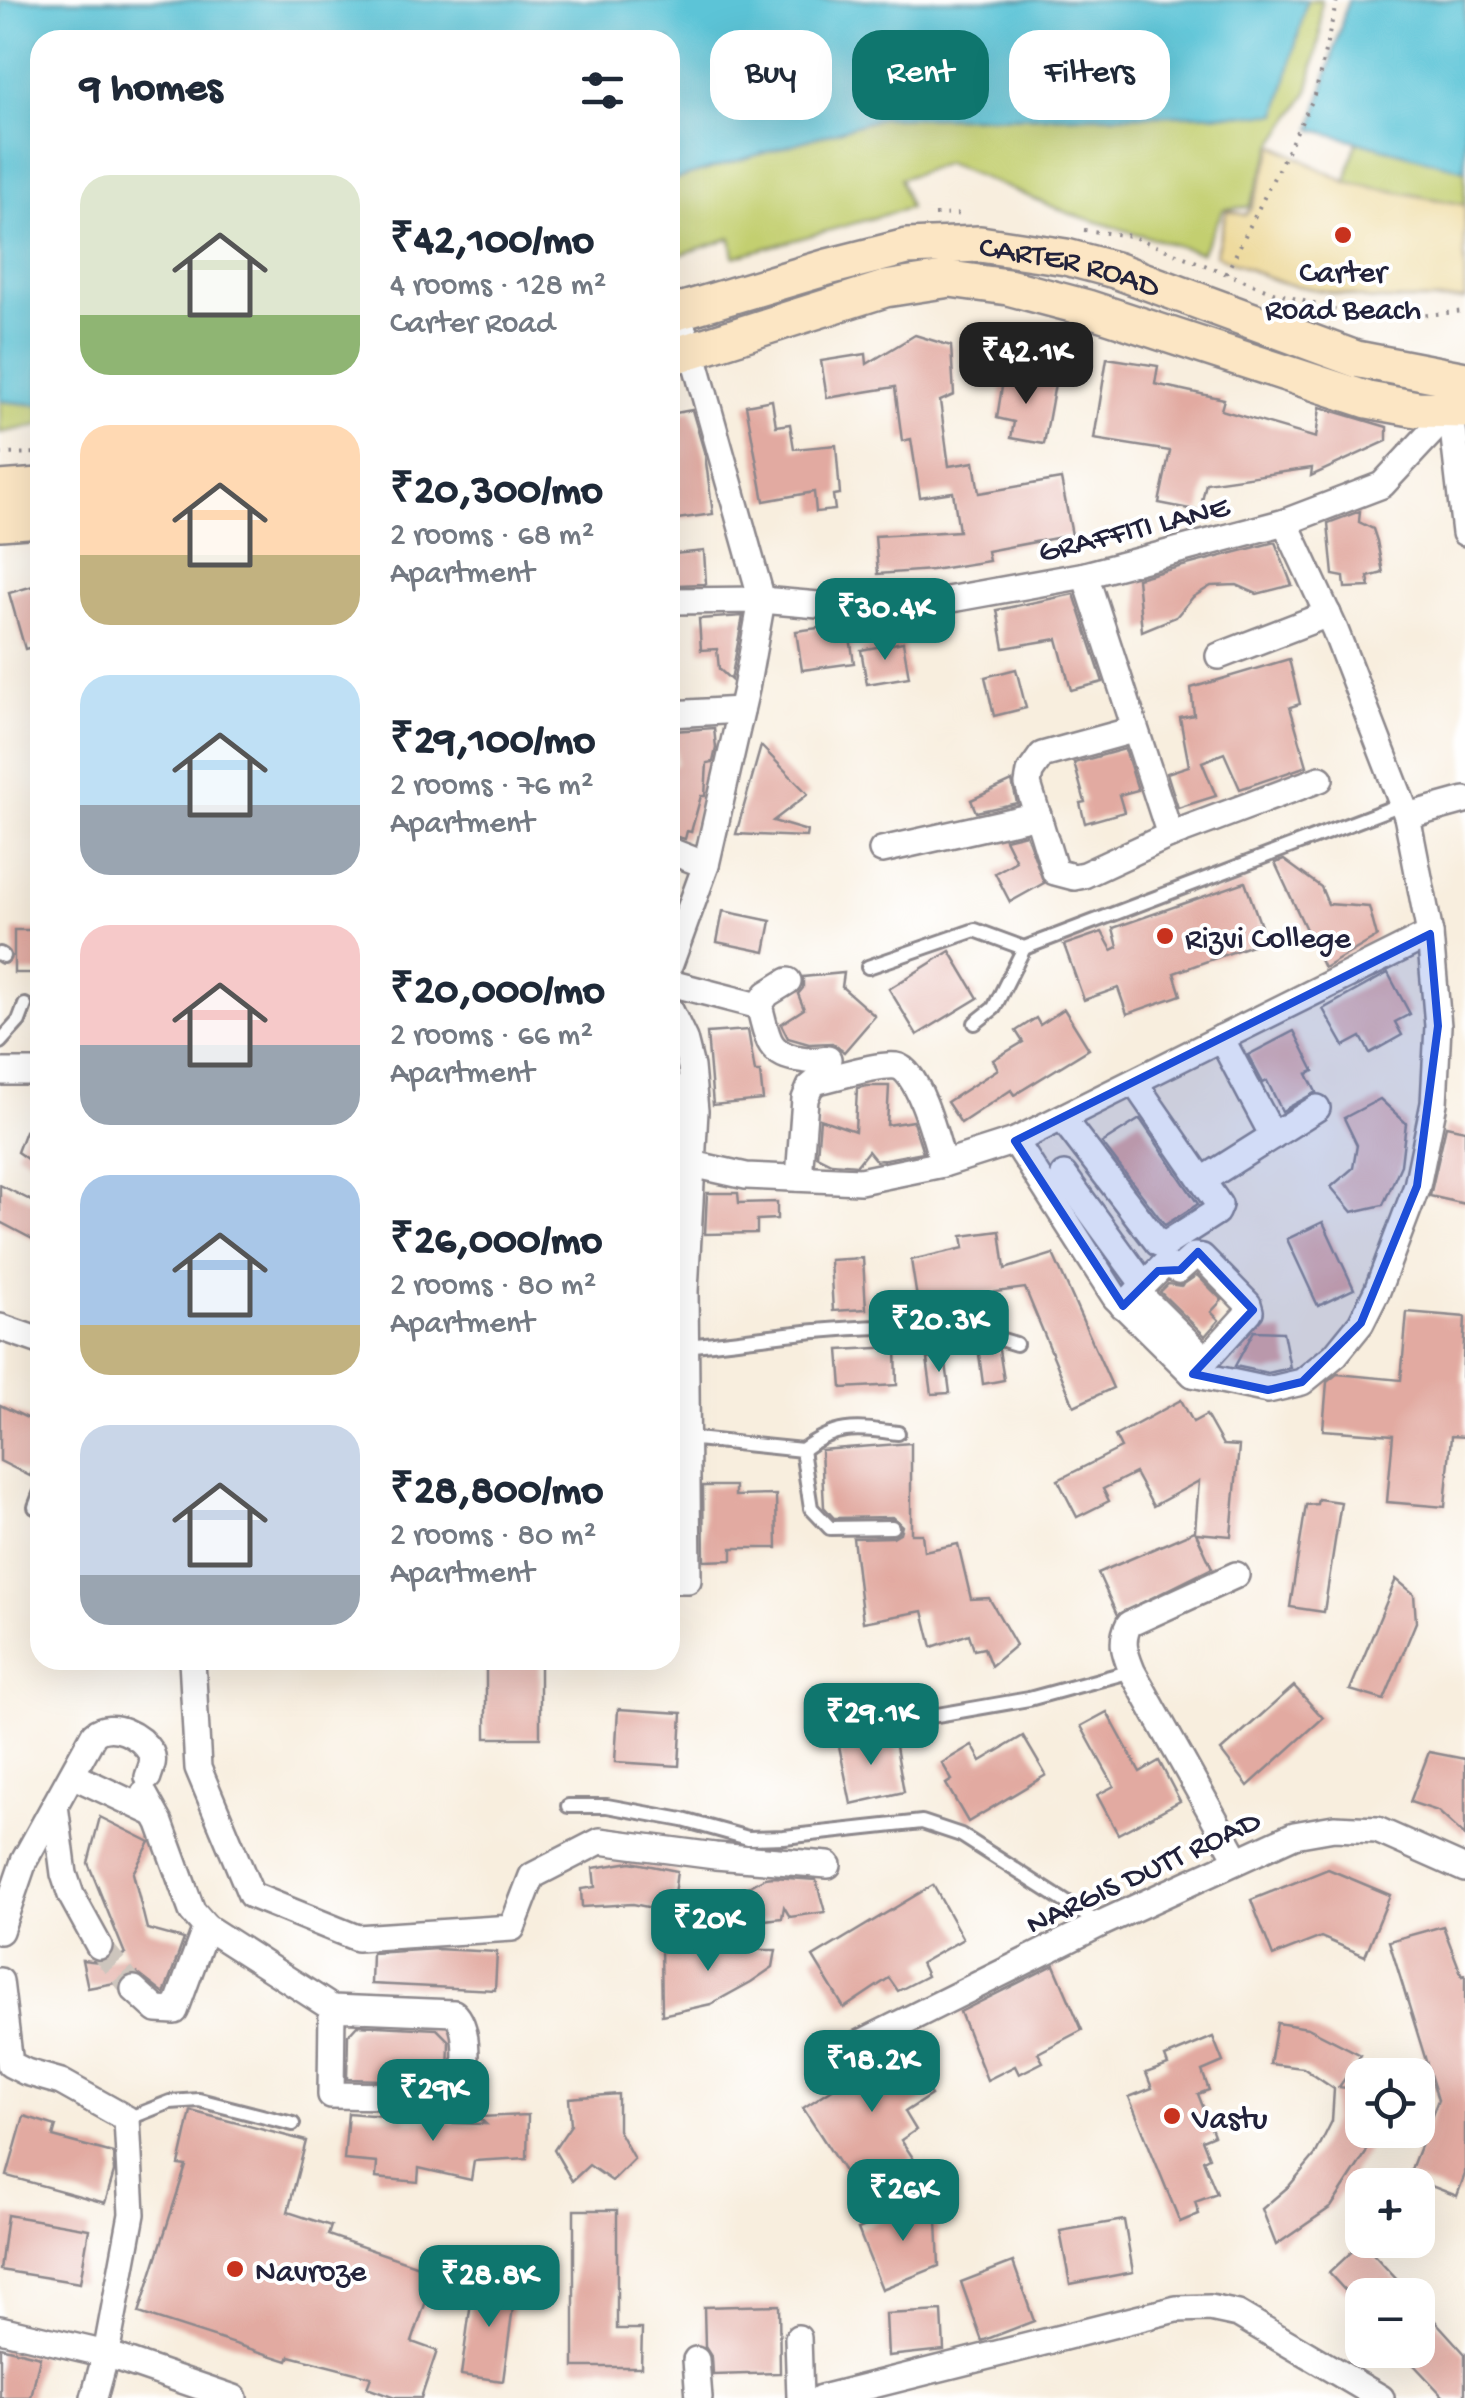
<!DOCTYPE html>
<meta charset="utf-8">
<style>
:root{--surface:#fff;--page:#f6f6f7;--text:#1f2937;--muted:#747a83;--accent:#0f766e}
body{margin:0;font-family:"Gochi Hand",sans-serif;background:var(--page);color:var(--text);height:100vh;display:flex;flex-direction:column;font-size:38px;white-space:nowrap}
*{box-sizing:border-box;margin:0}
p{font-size:32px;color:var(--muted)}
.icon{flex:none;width:55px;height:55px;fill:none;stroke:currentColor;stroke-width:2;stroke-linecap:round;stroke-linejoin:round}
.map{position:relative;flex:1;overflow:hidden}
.drawer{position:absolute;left:30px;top:30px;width:650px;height:1640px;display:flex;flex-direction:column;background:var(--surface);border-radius:30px;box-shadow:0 10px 40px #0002}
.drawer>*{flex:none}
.hud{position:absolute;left:710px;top:30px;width:605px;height:90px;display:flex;gap:20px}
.tools{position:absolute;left:1345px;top:2058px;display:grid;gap:20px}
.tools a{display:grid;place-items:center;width:90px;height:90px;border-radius:20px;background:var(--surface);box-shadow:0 10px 40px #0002;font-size:50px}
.price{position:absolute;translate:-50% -85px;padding:0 22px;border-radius:20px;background:var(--accent);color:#fff;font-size:32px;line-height:65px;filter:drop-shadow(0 2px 5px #0008)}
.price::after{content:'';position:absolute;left:50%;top:60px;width:30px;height:22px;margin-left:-15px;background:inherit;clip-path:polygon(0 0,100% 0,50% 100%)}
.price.selected{background:#222;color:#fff}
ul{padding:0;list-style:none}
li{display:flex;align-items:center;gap:30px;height:250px;padding:0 50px}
li span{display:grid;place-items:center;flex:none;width:280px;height:200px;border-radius:30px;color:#555}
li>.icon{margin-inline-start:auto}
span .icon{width:120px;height:120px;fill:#fffc;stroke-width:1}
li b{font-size:42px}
h2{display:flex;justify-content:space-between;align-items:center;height:120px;padding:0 50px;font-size:42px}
.pill{padding:0 35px;border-radius:30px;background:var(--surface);box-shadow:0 10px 40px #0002;font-size:35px;line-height:90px}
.pill.selected{background:var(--accent);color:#fff}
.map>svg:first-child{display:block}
</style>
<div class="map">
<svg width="1465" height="2398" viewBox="0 0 1465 2398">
<rect width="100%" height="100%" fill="#fff"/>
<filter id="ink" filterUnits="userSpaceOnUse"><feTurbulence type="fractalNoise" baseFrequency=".01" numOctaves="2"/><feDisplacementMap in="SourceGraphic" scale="20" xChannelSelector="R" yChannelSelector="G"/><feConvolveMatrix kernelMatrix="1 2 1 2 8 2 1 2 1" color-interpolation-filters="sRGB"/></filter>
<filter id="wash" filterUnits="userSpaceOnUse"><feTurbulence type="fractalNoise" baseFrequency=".0048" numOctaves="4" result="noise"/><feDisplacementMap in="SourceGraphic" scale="40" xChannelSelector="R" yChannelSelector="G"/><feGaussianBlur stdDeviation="2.25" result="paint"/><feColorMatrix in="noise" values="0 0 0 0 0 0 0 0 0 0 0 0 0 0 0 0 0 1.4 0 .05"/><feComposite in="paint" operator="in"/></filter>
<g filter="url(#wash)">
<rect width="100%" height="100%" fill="#f8eede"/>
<g fill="#c3cf70" stroke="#727856" stroke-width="2.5">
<polygon points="0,0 1321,0 1320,36 1308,93 1274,143 1249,207 1224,209 1201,253 1071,214 946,163 900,179 909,208 734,257 731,238 670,258 670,40 40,40 40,425 0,433"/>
<polygon points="1393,0 1465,0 1465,205 1346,182"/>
</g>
<polygon fill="#eeda9e" stroke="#887e6c" stroke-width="2.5" points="1274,145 1346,182 1465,205 1465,300 1372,300 1281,283 1215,255 1227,210 1245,215 1251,208"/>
<g fill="#5bc4d7" stroke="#3e7389" stroke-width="2.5">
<polygon points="0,0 1307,0 1278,114 881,118 670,181 670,40 40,40 40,405 0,401"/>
<polygon points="1348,0 1465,0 1465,170 1312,129"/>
</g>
<g id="blocks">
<g fill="#e2aaa1">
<polygon points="915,335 951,346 954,395 940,401 949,466 974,462 979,493 1061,479 1072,535 987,551 989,561 932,570 878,574 875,536 959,531 953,492 920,497 911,439 902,441 895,387 827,398 821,361 866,354 867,364"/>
<polygon points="1107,358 1158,366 1155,384 1224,399 1221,410 1316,438 1320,407 1387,427 1387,441 1311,476 1312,468 1206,483 1200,511 1159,503 1170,451 1094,439"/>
<polygon points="1004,374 1055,384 1044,444 1011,438 1014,422 997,418"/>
<polygon points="772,400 776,426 790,424 794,449 836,445 840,494 833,495 835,510 816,512 814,492 764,501 746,405"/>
<polygon points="692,410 705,455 713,514 670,520 670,414"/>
<polygon points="1360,511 1359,522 1373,529 1377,541 1383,573 1368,577 1370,587 1345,588 1344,577 1333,575 1328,523"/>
<polygon points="1275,542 1292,585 1257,594 1237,585 1211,586 1193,597 1176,617 1142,631 1137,578"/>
<polygon points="704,551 706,584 676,585 673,554"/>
<polygon points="40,584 40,645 25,649 9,593"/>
<polygon points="1074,594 1103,682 1071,690 1057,639 1004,648 997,610"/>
<polygon points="743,616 731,680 719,669 717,649 701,650 699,619"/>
<polygon points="848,624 854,663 802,670 796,631"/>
<polygon points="903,642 909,677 867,684 861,650"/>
<polygon points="1289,659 1300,704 1290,707 1307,766 1240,789 1224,753 1202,762 1216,796 1178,808 1167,773 1189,766 1180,718 1194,715 1191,688"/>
<polygon points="1016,669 1026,708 994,716 985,677"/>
<polygon points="714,728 716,748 713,762 707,763 705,796 701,796 691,832 687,831 685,839 670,835 670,769 677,763 674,731"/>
<polygon points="761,746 808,794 773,821 807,831 806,837 736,834"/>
<polygon points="1125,749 1138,790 1119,795 1124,812 1085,823 1080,803 1085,802 1074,763"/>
<polygon points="1012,781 1017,803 976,812 971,800"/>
<polygon points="1026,834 1044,883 1010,902 995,873 1016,861 1005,839"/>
<polygon points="1284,860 1321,887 1328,904 1369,907 1377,937 1324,968 1275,863"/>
<polygon points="1245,882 1266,940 1174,973 1181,995 1127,1014 1118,988 1084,1000 1064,945 1102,932 1112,950 1118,947 1113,928"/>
<polygon points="723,911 771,921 765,952 717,942"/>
<rect x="14" y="930" width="26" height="43"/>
<polygon points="950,951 978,998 917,1035 889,989"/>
<polygon points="844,973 842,987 875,1016 844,1052 832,1043 809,1044 788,1038 781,1024 804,1009 798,994 803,988 803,977"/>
<polygon points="1388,973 1410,1014 1395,1022 1402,1035 1370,1053 1361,1037 1344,1046 1323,1009"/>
<polygon points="1064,1009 1089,1049 1014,1095 1011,1090 961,1123 947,1102 998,1069 993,1060 1023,1042 1016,1031 1036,1018 1040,1025"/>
<polygon points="748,1030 755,1072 760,1072 763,1100 713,1105 707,1033"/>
<polygon points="1294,1031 1314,1071 1307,1074 1316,1092 1282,1111 1267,1081 1263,1083 1248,1055"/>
<polygon points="867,1086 889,1086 887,1125 913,1121 923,1152 876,1161 868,1151 857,1165 831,1163 817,1156 820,1119 855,1131 857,1088"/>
<polygon points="1380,1099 1406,1123 1401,1165 1383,1205 1352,1212 1331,1187 1353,1168 1357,1145 1344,1118"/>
<polygon points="1140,1119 1198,1204 1165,1225 1102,1143"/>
<polygon points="1446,1126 1465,1130 1465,1204 1430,1196"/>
<polygon points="25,1131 40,1139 40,1168 17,1152"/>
<polygon points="0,1185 40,1205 40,1243 0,1222"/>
<polygon points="707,1193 738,1193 739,1203 777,1202 777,1219 757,1220 757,1233 705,1234"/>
<polygon points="1323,1222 1354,1289 1318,1306 1287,1239"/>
<polygon points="1000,1231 1005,1269 1053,1254 1113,1388 1074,1406 1025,1288 958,1297 959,1302 919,1311 911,1260 964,1248 962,1236"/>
<polygon points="863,1258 866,1309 833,1311 830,1260"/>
<polygon points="1197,1275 1222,1300 1211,1312 1219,1320 1205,1336 1160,1292 1168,1284 1181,1286"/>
<polygon points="1407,1312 1465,1317 1462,1382 1465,1382 1465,1437 1451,1436 1445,1507 1387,1502 1393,1435 1323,1430 1327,1382 1337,1374 1401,1380"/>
<polygon points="1254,1331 1283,1332 1290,1368 1268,1373 1235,1366"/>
<polygon points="984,1346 999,1350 1004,1380 983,1384 978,1347"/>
<polygon points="896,1347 897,1385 842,1388 839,1350"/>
<polygon points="945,1356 950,1393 932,1394 927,1359"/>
<polygon points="1181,1400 1193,1422 1206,1415 1223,1445 1239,1446 1231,1536 1196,1533 1212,1568 1117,1615 1098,1573 1195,1531 1199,1481 1153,1506 1135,1473 1103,1489 1109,1501 1077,1517 1058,1480 1121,1448 1115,1436"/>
<polygon points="0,1405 40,1424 40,1454 30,1476 0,1461"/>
<polygon points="911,1443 911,1534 922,1534 924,1551 958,1544 971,1599 989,1598 1016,1645 991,1666 984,1648 974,1650 969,1634 932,1647 923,1611 863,1622 853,1538 893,1537 900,1533 902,1526 892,1517 834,1518 824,1507 821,1450"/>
<polygon points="703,1486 735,1486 735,1496 776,1495 777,1548 732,1548 732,1560 704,1561"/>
<polygon points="1318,1499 1341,1502 1324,1612 1290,1607 1306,1505 1317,1504"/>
<polygon points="1396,1579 1414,1594 1416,1622 1384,1700 1350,1690"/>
<polygon points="486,1660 540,1661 540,1738 486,1738"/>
<polygon points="1294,1686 1323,1718 1248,1786 1221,1751"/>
<polygon points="618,1709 682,1713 679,1766 615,1762"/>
<polygon points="1107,1712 1140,1772 1159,1761 1180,1801 1118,1834 1097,1795 1114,1786 1081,1726"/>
<polygon points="883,1735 894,1735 904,1792 851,1804 837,1736 856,1744 867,1737 876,1740"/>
<polygon points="1023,1736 1046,1775 968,1822 946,1784 952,1780 942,1763 972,1745 981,1761"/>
<polygon points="1429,1752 1465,1759 1465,1836 1438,1811 1410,1802"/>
<polygon points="100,1817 150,1842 133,1873 147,1929 184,1939 164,1994 137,1973 128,1974 120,1982 88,1988 82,1960 100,1962 125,1954 88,1863"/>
<polygon points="631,1862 677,1871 672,1912 633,1904 582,1907 581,1889 595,1887 593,1868"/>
<polygon points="1328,1869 1390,1895 1365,1956 1321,1937 1273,1956 1251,1900"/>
<polygon points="774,1877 816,1880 825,1912 790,1917 784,1907 782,1918 737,1923 725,1900 765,1878"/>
<polygon points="933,1885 963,1939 921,1963 927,1976 898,1991 889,1978 844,2008 813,1957"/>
<polygon points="1443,1926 1462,1976 1465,1975 1465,2174 1457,2196 1408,2177 1438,2100 1389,1941"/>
<polygon points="661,1946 764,1950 776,1950 773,1967 751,1982 711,2004 662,2015"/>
<polygon points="436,1949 497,1952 495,1990 371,1984 372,1953"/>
<polygon points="1054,1965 1082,2030 1038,2053 1043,2062 1019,2074 1015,2066 987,2080 960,2012"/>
<polygon points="1277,2023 1308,2028 1361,2055 1339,2087 1362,2090 1362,2130 1371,2130 1366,2153 1331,2207 1276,2245 1262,2209 1289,2186 1315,2155 1332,2121 1334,2089 1303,2068 1270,2064"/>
<polygon points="357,2025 437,2029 449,2041 448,2078 445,2081 410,2080 406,2074 391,2075 384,2080 347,2079 348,2035"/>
<polygon points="918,2034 930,2052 911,2063 931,2095 905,2112 916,2130 901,2140 913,2158 858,2193 803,2108"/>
<polygon points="1213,2037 1223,2062 1202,2071 1209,2090 1198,2094 1214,2135 1202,2140 1209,2157 1203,2160 1217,2194 1195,2202 1199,2214 1180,2222 1129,2097 1152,2088 1146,2073 1168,2065 1165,2057"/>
<polygon points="618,2094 618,2130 634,2159 612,2181 589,2165 572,2181 554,2150 571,2125 569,2098"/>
<polygon points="191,2111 306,2141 288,2212 331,2226 328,2235 436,2272 412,2342 437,2351 421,2398 395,2398 367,2388 371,2377 290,2356 288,2361 139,2313 186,2166 179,2165"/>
<polygon points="348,2113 407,2118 404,2121 486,2124 478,2117 528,2115 527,2158 474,2161 471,2180 419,2168 418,2182 376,2178 377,2163 344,2160"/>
<polygon points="24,2116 56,2126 53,2137 113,2153 114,2172 105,2203 7,2176"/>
<polygon points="936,2198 939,2266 882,2289 858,2229"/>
<polygon points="574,2210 617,2210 617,2329 642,2329 641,2367 574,2367"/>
<polygon points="7,2215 89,2229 80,2283 0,2270"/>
<polygon points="1124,2220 1133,2272 1070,2284 1060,2231"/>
<polygon points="1362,2242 1411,2295 1362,2295 1362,2309 1329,2273"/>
<polygon points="1013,2262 1034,2321 982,2341 961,2282"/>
<polygon points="474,2280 516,2285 503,2381 461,2375"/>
<polygon points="1418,2302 1465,2354 1465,2398 1445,2398 1400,2350 1418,2350"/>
<polygon points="779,2305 780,2373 713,2375 712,2358 705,2347 704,2307"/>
<polygon points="942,2311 944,2350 888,2356 886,2314"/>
<polygon points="0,2347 40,2357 31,2398 0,2398"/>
</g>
</g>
</g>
<g filter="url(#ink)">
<use href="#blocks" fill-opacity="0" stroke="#8d888c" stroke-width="2.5"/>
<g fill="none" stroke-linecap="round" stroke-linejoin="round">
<polyline stroke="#cdc5bd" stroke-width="25" stroke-dasharray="25 12" stroke-linecap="butt" points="99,1946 134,1989"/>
<g stroke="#8d888c" stroke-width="18">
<g id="lane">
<polyline points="0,954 3,956"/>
<polyline points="868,967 975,930 1024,948 1402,804"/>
<polyline points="975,1023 994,1008 1024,948"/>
<polyline points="0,1042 19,1021 25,1005"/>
<path d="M686,1346c107,-11 226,-36 330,-2"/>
<polyline points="686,1438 802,1450 811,1508 830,1528 892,1527"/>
<path d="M802,1450c35,-26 54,-22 96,-17"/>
<polyline points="35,1507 40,1494"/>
<polyline points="897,1722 1029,1699 1132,1671"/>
<polyline points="568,1806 607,1806 683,1820 748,1838 784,1837 922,1822 961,1835 1100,1924"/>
<polyline points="127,2119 170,2102 199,2100 293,2124"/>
</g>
</g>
<g stroke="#8d888c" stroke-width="30">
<g id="street">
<polyline points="1451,411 1465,533"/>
<polyline points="1085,575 1170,835"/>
<polyline points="670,601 762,600 886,611 1085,575 1285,522 1382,485 1451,411 1455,400"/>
<polyline points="1219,656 1328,614"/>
<polyline points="670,714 741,710"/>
<polyline points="1133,730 1042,755 1030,772 1028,784 1055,872 1074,877 1084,875 1170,835 1320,779"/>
<polyline points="1407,816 1465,800"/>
<polyline points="882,850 1038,815"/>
<polyline points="670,851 706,865"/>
<polyline points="670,964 706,865 746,689 762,600 692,350 675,312"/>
<path d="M788,981l-21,13 -8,12c8,25 6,46 35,52 12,2 22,4 34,1"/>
<polyline points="670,983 759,1006"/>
<polyline points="670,1010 684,1039 691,1067 695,1111 685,1291 688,1580 670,1580"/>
<polyline points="1221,1038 1273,1136"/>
<polyline points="0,1072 40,1072"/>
<polyline points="670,1087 682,1091 685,1098 673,1139 670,1138"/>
<polyline points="1062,1118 1158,1243 1166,1244 1216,1212 1219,1205 1134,1082"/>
<polyline points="1015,1141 1115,1297 1193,1374 1268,1390 1302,1382 1335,1355 1361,1323 1377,1291 1417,1186 1434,1103 1438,1026 1430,934"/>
<polyline points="670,1159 746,1176 860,1181 943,1164 1015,1141 1430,934 1407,816 1335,630 1285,522"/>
<polyline points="1064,1175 1144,1285"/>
<path d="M799,1178l6,-79 5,-12 7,-6c21,-4 59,-17 79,-15 23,3 41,77 47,98"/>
<polyline points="1203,1180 1317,1108"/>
<polyline points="1137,1292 1206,1360"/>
<polyline points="1123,1306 1165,1264 1178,1270 1194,1256 1202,1257 1248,1304 1250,1311 1193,1374"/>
<polyline points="0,1327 40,1341"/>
<path d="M1236,1575l-107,49c-9,18 -4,29 3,47l105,188"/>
<polyline points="192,1660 198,1768 251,1895 357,1938 512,1928 532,1876 600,1841 715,1856 828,1865"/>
<polyline points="72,1775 153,1813"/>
<path d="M144,1794l16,29 32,88 14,16 126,81 122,5c17,15 12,60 8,80l-9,4 -122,-2 1,-87"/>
<polyline points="55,1805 64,1874 71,1895 99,1946"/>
<path d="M0,1931l24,-70 70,-127c18,-14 46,1 57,19 4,8 -1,17 -3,24"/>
<polyline points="0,1981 10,2064 26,2072 61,2082 127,2119 132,2214 106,2354 94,2398"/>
<polyline points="134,1989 157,2010 175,2011 206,1927"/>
<polyline points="857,2045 1100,1924 1294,1835 1334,1828 1377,1830 1465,1869"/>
<polyline points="0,2329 106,2354 234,2398"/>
<polyline points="798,2338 800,2398"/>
<polyline points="696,2360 699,2398"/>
<polyline points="821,2398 1176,2309 1210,2308 1238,2314 1381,2398"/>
</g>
</g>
<g stroke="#8d888c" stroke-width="40">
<g id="secondary">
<path id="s1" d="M670,314l158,-47 79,-20 73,-3 86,13 49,13 241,89 109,21"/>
<polyline points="670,357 885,289 950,279 1008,287 1087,308 1368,400 1417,409 1465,410"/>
<polyline points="0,489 40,486"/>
<polyline points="0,522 40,519"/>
</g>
</g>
<g stroke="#8d888c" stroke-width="4" stroke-dasharray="2.5 8" stroke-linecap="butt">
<polyline points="935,215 965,214"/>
<polyline points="1084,230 1131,236 1273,292 1371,321 1465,311"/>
<polyline points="1226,274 1315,95 1337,0"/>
<polyline points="0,454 40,453"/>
</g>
<use href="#lane" stroke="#fff" stroke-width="12"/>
<use href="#street" stroke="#fff" stroke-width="25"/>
<use href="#secondary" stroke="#fce6c4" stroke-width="35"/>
</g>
</g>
<path fill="#1d4ed8" fill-opacity="0.2" stroke="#1d4ed8" stroke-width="8" stroke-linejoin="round" d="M1430,934l8,92 -21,160 -56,137 -59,59 -34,8 -75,-16 60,-64 -55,-58 -18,18 -22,1 -35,35 -108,-165z"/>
<g fill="#c8321e" stroke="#fff" stroke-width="4">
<circle cx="1343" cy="235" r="10"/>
<circle cx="1165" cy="936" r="10"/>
<circle cx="1172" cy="2116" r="10"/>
<circle cx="235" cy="2269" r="10"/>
</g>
<g text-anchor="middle" stroke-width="8" stroke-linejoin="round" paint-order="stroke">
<g font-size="32" fill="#22223b" stroke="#fff">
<text dy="11" stroke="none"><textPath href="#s1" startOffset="412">CARTER ROAD</textPath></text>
<text transform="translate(1133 527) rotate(-14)" y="11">GRAFFITI LANE</text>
<text transform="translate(1142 1870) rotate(-25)" y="11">NARGIS DUTT ROAD</text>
</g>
<g font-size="32" fill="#22223b" stroke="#fff" text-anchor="start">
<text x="1343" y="281" text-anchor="middle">Carter<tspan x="1343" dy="37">Road Beach</tspan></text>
<text x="1185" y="947">Rizvi College</text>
<text x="1192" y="2127">Vastu</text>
<text x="255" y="2280">Navroze</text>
</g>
</g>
</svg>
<div class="tools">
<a><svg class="icon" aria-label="locate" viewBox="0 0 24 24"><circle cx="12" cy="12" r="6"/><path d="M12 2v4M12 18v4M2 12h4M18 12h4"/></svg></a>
<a>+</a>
<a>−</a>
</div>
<b class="price selected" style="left:1026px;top:407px">₹42.1K</b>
<b class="price" style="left:885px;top:663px">₹30.4K</b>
<b class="price" style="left:939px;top:1375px">₹20.3K</b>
<b class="price" style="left:871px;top:1768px">₹29.1K</b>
<b class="price" style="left:708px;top:1974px">₹20K</b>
<b class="price" style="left:872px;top:2115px">₹18.2K</b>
<b class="price" style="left:433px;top:2144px">₹29K</b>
<b class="price" style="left:903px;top:2244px">₹26K</b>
<b class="price" style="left:489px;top:2330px">₹28.8K</b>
<div class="hud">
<a class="pill">Buy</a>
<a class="pill selected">Rent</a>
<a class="pill">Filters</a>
</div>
<section class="drawer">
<h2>9 homes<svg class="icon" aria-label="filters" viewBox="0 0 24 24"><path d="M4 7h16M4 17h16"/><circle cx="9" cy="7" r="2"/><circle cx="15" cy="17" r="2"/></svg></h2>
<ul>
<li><span style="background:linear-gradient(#dfe7d0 70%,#8fb573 0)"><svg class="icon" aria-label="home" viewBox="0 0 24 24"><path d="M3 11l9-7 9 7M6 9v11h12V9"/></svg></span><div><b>₹42,100/mo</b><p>4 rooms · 128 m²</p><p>Carter Road</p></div></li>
<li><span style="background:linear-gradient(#ffd9b3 65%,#c2b280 0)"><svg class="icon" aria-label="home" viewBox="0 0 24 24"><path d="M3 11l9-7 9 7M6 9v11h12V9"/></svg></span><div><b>₹20,300/mo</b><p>2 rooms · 68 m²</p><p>Apartment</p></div></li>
<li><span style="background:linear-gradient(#bfe0f5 65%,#9aa5b1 0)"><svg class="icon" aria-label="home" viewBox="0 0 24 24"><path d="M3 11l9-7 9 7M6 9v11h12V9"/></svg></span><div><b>₹29,100/mo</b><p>2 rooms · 76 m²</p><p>Apartment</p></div></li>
<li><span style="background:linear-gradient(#f6c9c9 60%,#9aa5b1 0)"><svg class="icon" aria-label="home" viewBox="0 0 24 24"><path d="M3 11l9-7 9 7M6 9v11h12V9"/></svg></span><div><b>₹20,000/mo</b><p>2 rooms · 66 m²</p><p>Apartment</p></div></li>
<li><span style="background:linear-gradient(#a9c7e8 75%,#c2b280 0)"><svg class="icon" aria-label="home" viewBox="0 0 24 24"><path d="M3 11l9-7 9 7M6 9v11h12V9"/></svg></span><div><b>₹26,000/mo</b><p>2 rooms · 80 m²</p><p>Apartment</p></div></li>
<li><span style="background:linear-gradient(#c9d6e8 75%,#9aa5b1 0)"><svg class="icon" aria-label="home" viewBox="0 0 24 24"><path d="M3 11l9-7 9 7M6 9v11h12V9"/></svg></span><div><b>₹28,800/mo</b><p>2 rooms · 80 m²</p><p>Apartment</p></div></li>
</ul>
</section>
</div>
